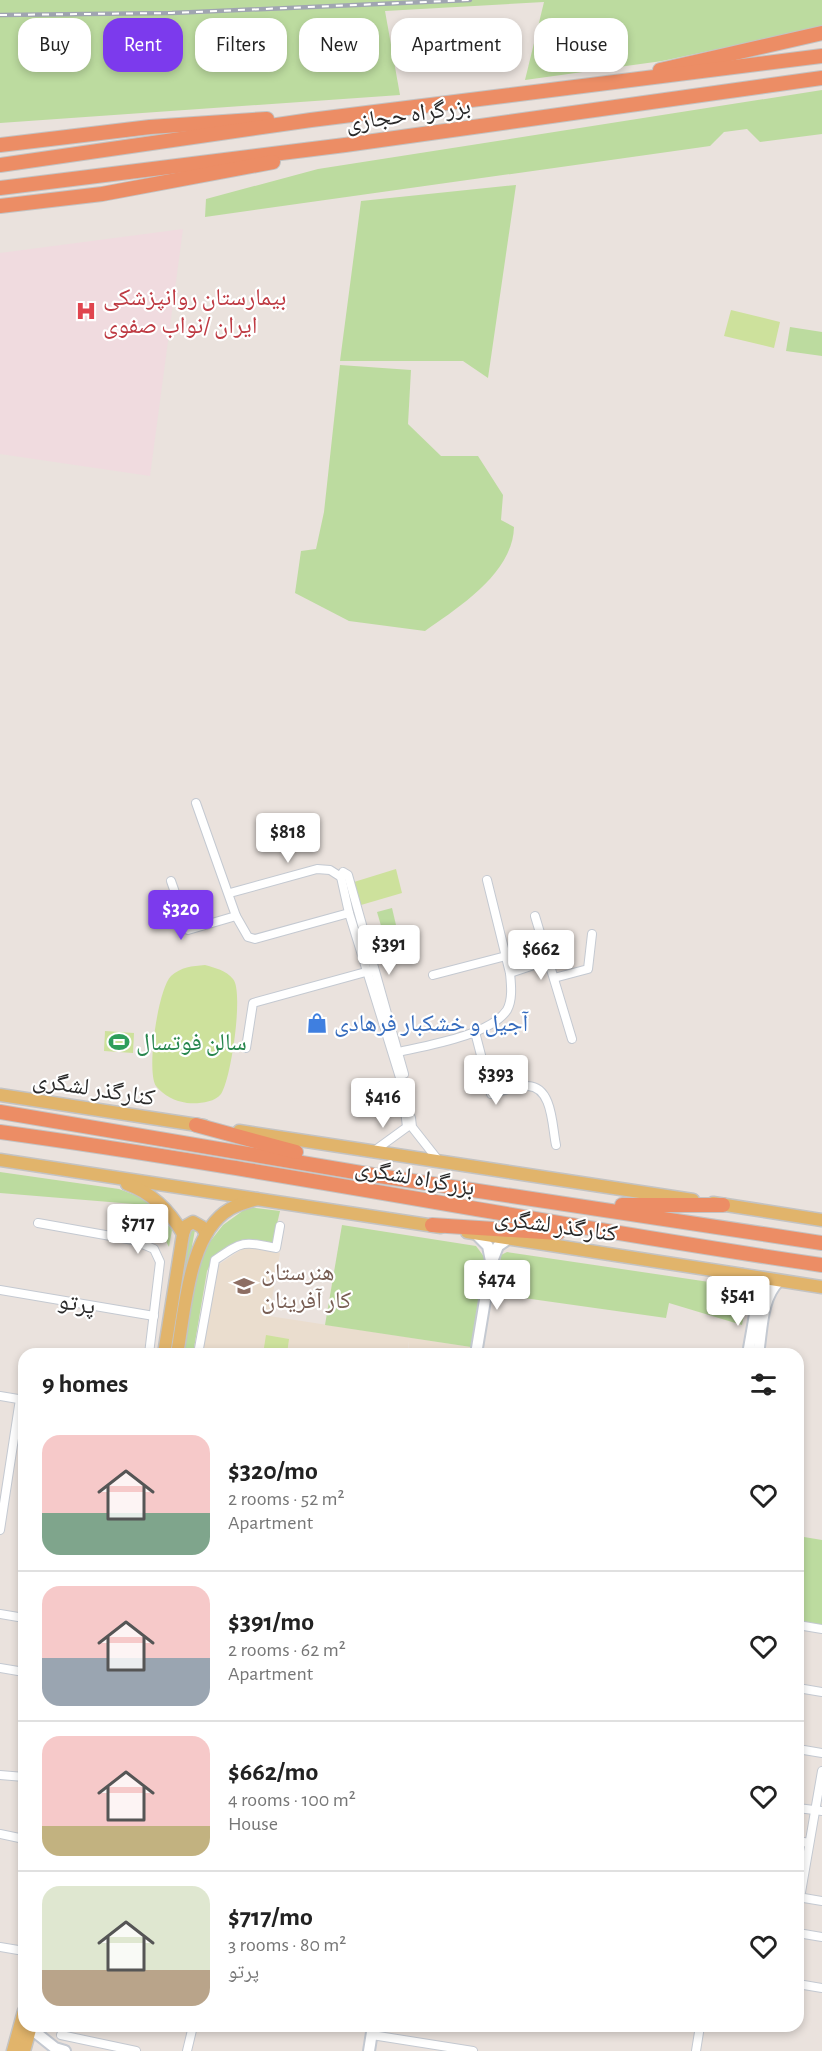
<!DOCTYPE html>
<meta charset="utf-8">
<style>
:root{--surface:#fff;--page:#f6f6f6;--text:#222;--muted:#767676;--line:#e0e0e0;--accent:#7c3aed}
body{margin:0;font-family:"Alegreya Sans","Noto Naskh Arabic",sans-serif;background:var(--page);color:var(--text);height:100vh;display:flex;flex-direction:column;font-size:22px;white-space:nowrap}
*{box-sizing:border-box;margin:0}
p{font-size:20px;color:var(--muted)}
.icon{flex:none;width:33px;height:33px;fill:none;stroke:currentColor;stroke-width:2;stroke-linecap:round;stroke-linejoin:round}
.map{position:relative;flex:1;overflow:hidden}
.sheet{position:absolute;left:18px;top:1348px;width:786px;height:684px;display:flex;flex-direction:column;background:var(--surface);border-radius:18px;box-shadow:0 3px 9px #0003}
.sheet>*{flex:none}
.banner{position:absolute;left:18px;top:18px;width:786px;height:54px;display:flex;gap:12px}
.price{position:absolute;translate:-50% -51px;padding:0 14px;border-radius:6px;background:#fff;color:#222;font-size:20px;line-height:39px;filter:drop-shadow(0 2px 3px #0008)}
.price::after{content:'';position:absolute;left:50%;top:36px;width:18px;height:14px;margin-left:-9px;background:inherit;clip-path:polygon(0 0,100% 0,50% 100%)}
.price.selected{background:var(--accent);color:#fff}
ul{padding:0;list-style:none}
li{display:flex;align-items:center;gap:18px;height:150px;padding:0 24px}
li+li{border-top:2px solid var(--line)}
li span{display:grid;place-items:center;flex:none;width:168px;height:120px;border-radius:18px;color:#555}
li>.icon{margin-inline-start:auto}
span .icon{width:72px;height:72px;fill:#fffc;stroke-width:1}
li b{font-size:26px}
h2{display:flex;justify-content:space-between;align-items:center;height:72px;padding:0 24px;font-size:26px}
.pill{padding:0 21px;border-radius:18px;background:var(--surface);box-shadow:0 3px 9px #0003;font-size:21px;line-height:54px}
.pill.selected{background:var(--accent);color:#fff}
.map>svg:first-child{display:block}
</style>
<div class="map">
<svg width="822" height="2051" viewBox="0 0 822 2051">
<rect width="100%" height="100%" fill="#eae2dd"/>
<polygon fill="#eaddce" points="247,1246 280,1253 269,1316 471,1347 470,1354 408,1354 409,1340 407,1354 202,1354 218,1265"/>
<polygon fill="#f0dbdf" points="183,229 150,476 0,454 0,253"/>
<g fill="#bcdb9f">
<polygon points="0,0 822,0 822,27 662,61 525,80 544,2 385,11 400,95 0,123"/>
<polygon points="822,90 822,134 760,142 747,129 724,132 710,146 205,217 206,199 318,169"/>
<polygon points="516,185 488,378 463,361 340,361 361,201"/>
<polygon points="790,327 822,332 822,356 786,351"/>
<path d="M340,365l71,5 -3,54 33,32h37l25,39 -2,25 13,7c-1,46 -55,80 -89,104l-76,-10 -54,-28 6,-42 15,-2 8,-37z"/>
<polygon points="392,908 396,925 382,929 377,912"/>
<polygon points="0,1172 119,1189 148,1200 172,1230 169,1247 155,1220 134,1204 0,1193"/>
<polygon points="248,1207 280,1211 272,1246 238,1242 214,1257 207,1271 193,1354 181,1354 198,1257 223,1225"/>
<polygon points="342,1225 476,1246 485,1258 471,1347 325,1325"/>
<polygon points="191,1229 195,1230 172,1354 168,1354"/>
<polygon points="507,1252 743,1287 748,1296 742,1325 669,1303 666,1318 496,1294 501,1255"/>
<polygon points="798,1536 822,1540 822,1625 798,1621"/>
</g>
<g fill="#cde19c">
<polygon points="731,310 780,322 774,348 724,336"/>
<polygon points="396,869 402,893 361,905 354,882"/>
<path d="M205,965c10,3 21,5 28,14 11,12 -2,101 -12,115 -7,9 -24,10 -34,9 -12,-2 -23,-7 -31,-17 -10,-15 2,-97 15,-110 10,-9 21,-10 34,-11z"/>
<polygon points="105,1031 134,1033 133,1053 104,1051"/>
<polygon points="266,1335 289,1339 287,1354 263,1354"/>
</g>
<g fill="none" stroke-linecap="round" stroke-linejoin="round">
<g stroke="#c4c9d1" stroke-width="10">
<g id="street">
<polyline points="196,803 236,916 248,937 255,939 349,913"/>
<polyline points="341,877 343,872 348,875 404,1074"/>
<polyline points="171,881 188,930 236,916"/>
<polyline points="230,893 317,869 330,870 341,877 349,913 402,1084 407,1127 374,1151"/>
<polyline points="535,916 572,1039"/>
<polyline points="510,973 549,960"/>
<polyline points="433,975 506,956"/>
<polyline points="554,978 588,969 592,934"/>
<path d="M475,1032l16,62c11,-3 26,-9 37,-8 25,1 24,41 28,59"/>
<polyline points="246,1048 253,1003 373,970"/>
<path d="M394,1053c30,-7 96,-17 113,-43 6,-11 4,-26 3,-37l-23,-93"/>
<polyline points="411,1118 412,1127 438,1160"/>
<polyline points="38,1223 133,1240 154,1249 160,1262 149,1354"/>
<polyline points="0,1290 154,1316"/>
<path d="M198,1354l17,-94c28,-19 27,-19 61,-12l4,-22"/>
<polyline points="0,1396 24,1400"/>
<polyline points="0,1530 20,1399"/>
<polyline points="0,1614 24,1618"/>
<polyline points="798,1625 822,1629"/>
<polyline points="0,1668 24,1672"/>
<polyline points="798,1688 822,1692"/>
<polyline points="798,1749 822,1753"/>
<polyline points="0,1775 24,1777"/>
<polyline points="798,1808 822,1811"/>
<polyline points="0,1834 24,1839"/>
<polyline points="798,1841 809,1843"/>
<polyline points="798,1897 822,1901"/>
<polyline points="800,1898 822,1771"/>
<polyline points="798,1933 822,1937"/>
<polyline points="0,1947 24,1951"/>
<polyline points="798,1984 822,1988"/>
<polyline points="61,2035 136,2051"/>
<polyline points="372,2035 473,2051"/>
<polyline points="187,2051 193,2026"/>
<polyline points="696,2051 700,2026"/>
</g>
</g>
<g stroke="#c4c9d1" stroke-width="14">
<g id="secondary">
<polyline points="476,1234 488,1246 491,1261"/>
<polyline points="741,1274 754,1285 757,1303 748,1354"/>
<polyline points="476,1354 491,1264 498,1246 508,1239"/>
<path d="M758,1354c4,-23 3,-56 21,-73"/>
<polyline points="30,2028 55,2048 65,2051"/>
<polyline points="369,2051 373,2026"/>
</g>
</g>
<g stroke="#c3c3c3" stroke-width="15">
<g id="primary">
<polyline points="0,1095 204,1126"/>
<polyline points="239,1131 693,1200"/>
<polyline points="0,1160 441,1227"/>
<path d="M127,1184c25,9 43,27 56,50l-19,120"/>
<polyline points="713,1203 822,1220"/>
<polyline points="467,1232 822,1287"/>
<polyline points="183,1234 186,1226 193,1222 202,1227 206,1234"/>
<path d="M177,1354c8,-42 11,-121 53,-145 8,-5 18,-7 27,-10"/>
<polyline points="13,2051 24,2011"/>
<polyline points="24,2051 31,2026"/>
</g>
</g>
<g stroke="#c3c3c3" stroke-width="16">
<g id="highway">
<polyline points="660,70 822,33"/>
<polyline points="0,145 150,127 267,119"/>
<polyline points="0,165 311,120 822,56"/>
<polyline points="0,188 345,145 822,78"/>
<polyline points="0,206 102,194 273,162"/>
<polyline points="0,1112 373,1175 822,1243"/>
<polyline points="196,1125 296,1152"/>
<path d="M0,1132c275,38 547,93 822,133"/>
<polyline points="622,1205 723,1205"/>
<polyline points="432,1225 558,1233"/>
</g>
</g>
<use href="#street" stroke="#fff" stroke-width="8"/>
<use href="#secondary" stroke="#fff" stroke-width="10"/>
<use href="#primary" stroke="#e1b46b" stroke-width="12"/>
<use href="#highway" stroke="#ec8d65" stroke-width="14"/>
<g stroke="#a0a5b1" stroke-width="4.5">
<polyline id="rail" points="0,15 172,13 470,0"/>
</g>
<use href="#rail" stroke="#fff" stroke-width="2" stroke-dasharray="7" stroke-linecap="butt"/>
</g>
<defs>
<g id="hospital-bare" transform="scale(1.62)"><path d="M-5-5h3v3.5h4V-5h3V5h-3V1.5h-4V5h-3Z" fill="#e0444e" stroke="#fff" stroke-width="2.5" paint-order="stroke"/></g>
<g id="shop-bare" transform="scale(1.62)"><path d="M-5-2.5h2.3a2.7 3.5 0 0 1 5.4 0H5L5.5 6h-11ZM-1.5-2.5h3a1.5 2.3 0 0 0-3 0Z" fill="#3f7fe0" stroke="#fff" stroke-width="2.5" paint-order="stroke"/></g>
<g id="stadium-bare" transform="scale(1.62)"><path d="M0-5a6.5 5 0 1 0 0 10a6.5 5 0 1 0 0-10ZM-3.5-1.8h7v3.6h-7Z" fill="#2e9e5b" stroke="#fff" stroke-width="2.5" paint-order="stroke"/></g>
<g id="school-bare" transform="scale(1.62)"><path d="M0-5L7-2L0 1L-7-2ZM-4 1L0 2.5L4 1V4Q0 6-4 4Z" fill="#8d6e63" stroke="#fff" stroke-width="2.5" paint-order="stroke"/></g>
</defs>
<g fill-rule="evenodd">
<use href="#hospital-bare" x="86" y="311"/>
<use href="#shop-bare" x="317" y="1023"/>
<use href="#stadium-bare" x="119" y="1042"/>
<use href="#school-bare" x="244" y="1286"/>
</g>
<g text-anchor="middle" stroke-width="4.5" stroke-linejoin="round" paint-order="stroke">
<g font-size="24" fill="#292929" stroke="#fff">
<text transform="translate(408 114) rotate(-8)" y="8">بزرگراه حجازی</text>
<text transform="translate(94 1088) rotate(9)" y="8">کنارگذر لشگری</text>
<text transform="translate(415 1177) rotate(10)" y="8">بزرگراه لشگری</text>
<text transform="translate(556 1225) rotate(8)" y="8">کنارگذر لشگری</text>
<text transform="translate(77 1303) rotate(10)" y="8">پرتو</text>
</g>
<g font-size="24" fill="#be3a42" stroke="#fff" text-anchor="start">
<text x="103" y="305">بیمارستان روانپزشکی<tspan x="103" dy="28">ایران /نواب صفوی</tspan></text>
</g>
<g font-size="24" fill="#366cbe" stroke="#fff" text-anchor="start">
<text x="334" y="1031">آجیل و خشکبار فرهادی</text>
</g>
<g font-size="24" fill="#27864d" stroke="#fff" text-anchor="start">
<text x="136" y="1050">سالن فوتسال</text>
</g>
<g font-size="24" fill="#785e54" stroke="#fff" text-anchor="start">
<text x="261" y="1280">هنرستان<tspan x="261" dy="28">کار آفرینان</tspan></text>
</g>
</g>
</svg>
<b class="price" style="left:288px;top:864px">$818</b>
<b class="price selected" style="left:181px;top:941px">$320</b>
<b class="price" style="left:389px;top:976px">$391</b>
<b class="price" style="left:541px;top:981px">$662</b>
<b class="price" style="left:496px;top:1106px">$393</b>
<b class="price" style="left:383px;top:1129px">$416</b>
<b class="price" style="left:138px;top:1255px">$717</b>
<b class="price" style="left:497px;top:1311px">$474</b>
<b class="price" style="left:738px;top:1327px">$541</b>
<div class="banner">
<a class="pill">Buy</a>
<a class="pill selected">Rent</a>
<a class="pill">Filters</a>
<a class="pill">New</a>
<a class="pill">Apartment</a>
<a class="pill">House</a>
</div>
<section class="sheet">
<h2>9 homes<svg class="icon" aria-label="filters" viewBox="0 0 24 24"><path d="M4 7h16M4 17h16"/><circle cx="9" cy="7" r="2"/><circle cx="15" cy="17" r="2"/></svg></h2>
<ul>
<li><span style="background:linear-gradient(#f6c9c9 65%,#7fa58c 0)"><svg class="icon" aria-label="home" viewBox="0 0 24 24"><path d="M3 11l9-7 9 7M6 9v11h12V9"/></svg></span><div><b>$320/mo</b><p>2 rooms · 52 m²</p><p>Apartment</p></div><svg class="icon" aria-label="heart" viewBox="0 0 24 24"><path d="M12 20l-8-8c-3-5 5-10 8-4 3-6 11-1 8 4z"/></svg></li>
<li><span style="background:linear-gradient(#f6c9c9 60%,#9aa5b1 0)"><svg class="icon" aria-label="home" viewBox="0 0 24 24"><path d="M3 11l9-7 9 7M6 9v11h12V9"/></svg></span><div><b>$391/mo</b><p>2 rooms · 62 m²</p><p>Apartment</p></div><svg class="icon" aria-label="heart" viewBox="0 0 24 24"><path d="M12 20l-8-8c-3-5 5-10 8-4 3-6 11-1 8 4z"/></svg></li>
<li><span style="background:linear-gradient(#f6c9c9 75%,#c2b280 0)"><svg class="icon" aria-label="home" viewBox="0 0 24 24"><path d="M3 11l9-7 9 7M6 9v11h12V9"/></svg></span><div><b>$662/mo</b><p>4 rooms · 100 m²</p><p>House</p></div><svg class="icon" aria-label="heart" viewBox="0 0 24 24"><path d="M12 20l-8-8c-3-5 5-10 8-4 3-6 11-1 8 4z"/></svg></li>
<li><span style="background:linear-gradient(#dfe7d0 70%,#b9a48a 0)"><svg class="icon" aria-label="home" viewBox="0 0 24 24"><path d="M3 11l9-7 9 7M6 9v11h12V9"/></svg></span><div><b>$717/mo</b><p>3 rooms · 80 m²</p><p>پرتو</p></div><svg class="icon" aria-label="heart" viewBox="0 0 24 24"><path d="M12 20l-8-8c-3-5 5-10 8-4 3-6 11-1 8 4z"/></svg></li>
</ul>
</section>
</div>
